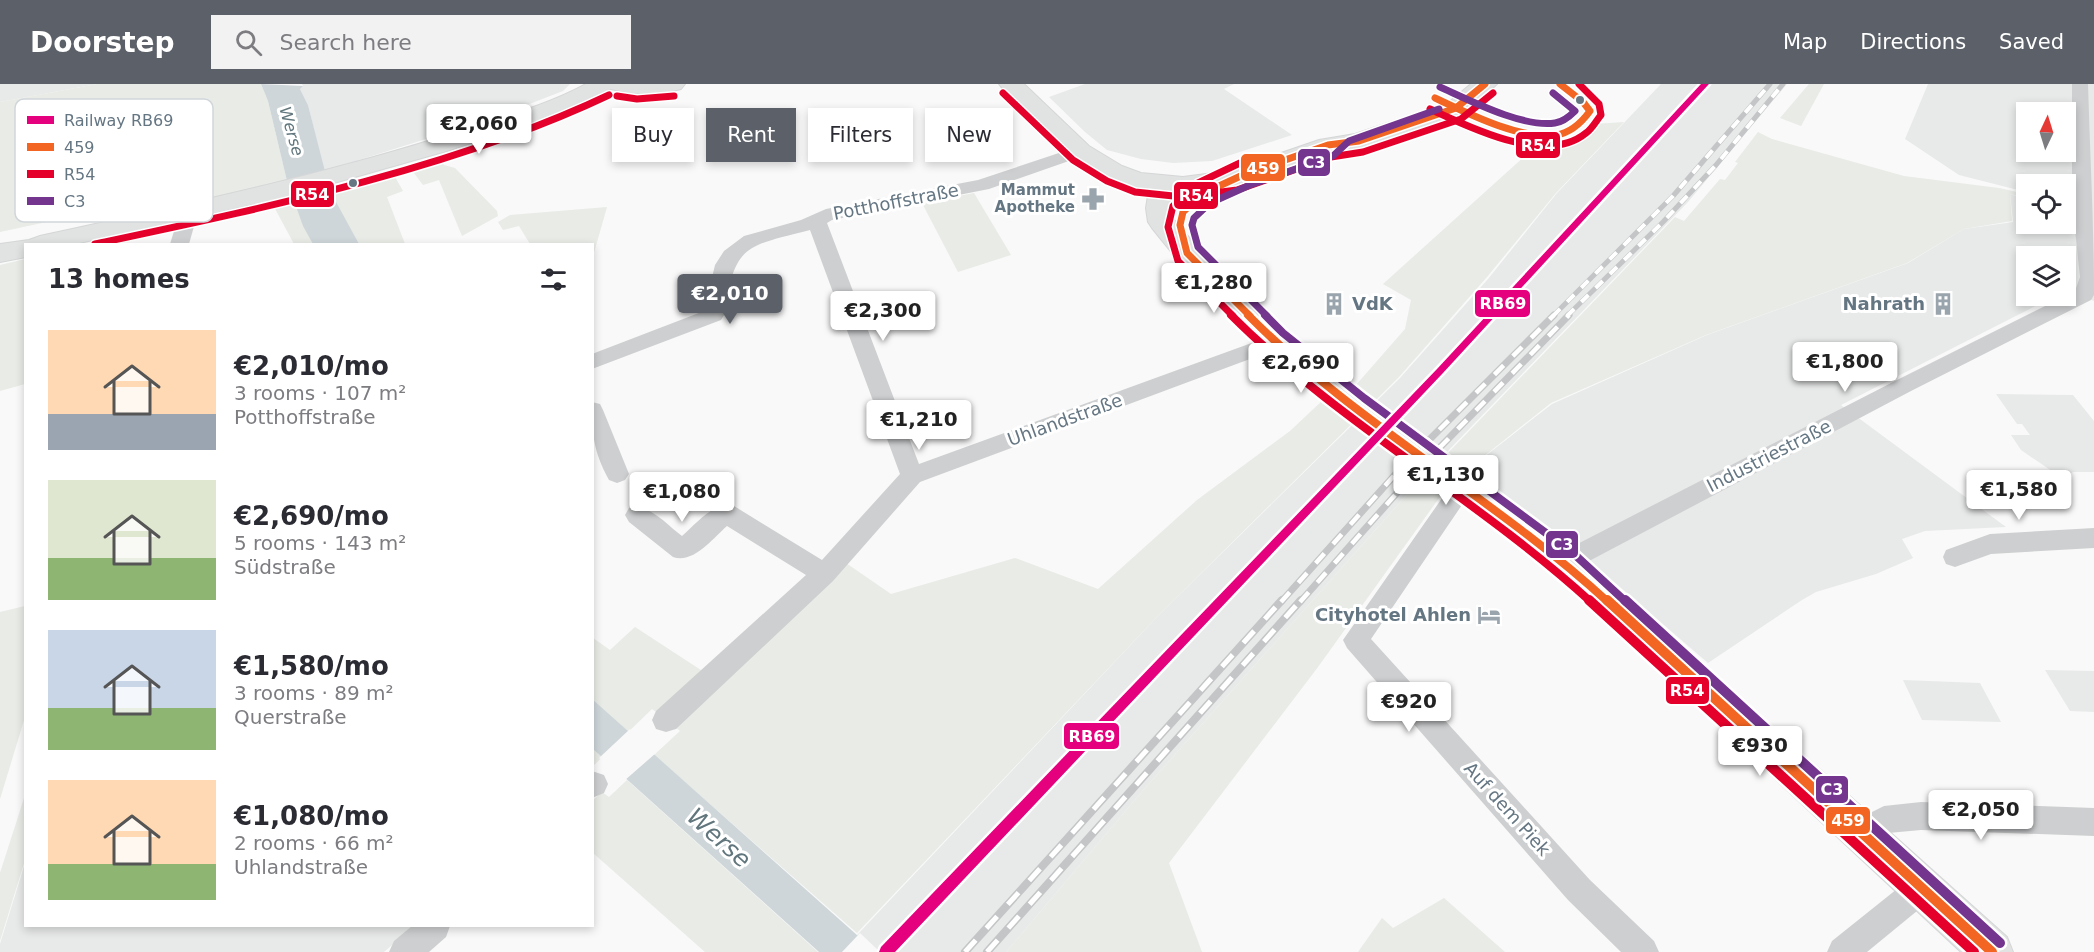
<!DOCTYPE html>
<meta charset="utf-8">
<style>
:root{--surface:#fff;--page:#f2f2f3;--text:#2b2b33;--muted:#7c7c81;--accent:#5c6169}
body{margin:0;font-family:"DejaVu Sans",sans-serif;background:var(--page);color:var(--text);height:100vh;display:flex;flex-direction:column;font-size:22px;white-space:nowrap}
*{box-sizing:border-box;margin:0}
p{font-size:20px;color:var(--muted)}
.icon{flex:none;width:33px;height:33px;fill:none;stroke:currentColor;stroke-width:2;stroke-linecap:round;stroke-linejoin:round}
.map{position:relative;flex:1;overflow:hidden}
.sheet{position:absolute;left:24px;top:159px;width:570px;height:684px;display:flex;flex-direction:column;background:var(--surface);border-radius:0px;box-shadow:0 3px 9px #0003}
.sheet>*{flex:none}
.banner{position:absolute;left:612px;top:24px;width:570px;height:54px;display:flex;gap:12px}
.needle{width:39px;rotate:4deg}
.controls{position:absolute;left:2016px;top:18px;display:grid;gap:12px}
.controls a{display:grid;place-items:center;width:60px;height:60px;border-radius:0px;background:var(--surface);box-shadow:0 3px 9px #0003;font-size:30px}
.price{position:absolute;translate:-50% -51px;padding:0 14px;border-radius:6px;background:#fff;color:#222;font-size:20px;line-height:39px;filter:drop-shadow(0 2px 3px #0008)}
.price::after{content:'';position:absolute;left:50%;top:36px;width:18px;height:14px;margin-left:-9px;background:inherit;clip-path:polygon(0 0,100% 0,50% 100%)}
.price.selected{background:var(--accent);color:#fff}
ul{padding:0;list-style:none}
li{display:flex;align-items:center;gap:18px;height:150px;padding:0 24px}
li span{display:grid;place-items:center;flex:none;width:168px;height:120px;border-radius:0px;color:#555}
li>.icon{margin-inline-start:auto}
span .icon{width:72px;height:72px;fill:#fffc;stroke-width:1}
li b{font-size:26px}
h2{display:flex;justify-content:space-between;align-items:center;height:72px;padding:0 24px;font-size:26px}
.pill{padding:0 21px;border-radius:0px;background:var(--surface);box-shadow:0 3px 9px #0003;font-size:21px;line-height:54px}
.pill.selected{background:var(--accent);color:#fff}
header{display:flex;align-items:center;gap:36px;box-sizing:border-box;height:84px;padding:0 30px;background:var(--accent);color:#fff}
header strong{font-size:28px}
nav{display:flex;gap:33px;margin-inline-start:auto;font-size:21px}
.search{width:420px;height:54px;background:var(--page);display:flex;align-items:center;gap:15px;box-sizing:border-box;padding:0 21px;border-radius:0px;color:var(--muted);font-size:22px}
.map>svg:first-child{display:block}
</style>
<header>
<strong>Doorstep</strong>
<div class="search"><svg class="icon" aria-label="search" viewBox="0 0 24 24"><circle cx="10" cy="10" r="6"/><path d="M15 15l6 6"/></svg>Search here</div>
<nav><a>Map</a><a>Directions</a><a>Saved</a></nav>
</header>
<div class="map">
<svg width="2094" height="868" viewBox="0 0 2094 868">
<rect width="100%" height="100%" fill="#f9f9f9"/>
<g fill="#e8e9e9" fill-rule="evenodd">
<polygon points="0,0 97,0 0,18"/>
<polygon points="302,0 570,0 563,7 493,34 324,87 308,21 300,5 303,2"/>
<polygon points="1085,0 1234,0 1224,5 1292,51 1212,77 1173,79 1141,75 1107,66 1085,48 1049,13"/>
<polygon points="1661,0 1787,0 1688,118 1419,397 1144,705 1006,868 841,868 1159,531 1400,294 1488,195 1557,109"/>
<path d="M1928,0h166v217l-28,-11v-34h-40v40h29l-214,109 165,122 -81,4 -23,8 11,19 -37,16 -60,18 -14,8 -94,63 -145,-125 -98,-70 14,-7 73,-57 155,-69 201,-72 56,-34 49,-7 -3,-28 16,5v25h40v-40h-40v8l-67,-17 -54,-36zM2026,28h40v40h-40z"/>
<polygon points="1996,310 2073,311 2094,337 2094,388 2073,388 2062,394 2021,366 2011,351 2030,351 2022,340 2017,340"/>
<polygon points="2045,586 2094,587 2094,628 2070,627"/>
<polygon points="1903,596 1980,599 2001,638 1922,636"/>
<polygon points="25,779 26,842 414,842 384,868 0,868 0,860"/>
</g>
<g fill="#e8ebe6">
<polygon points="97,0 261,0 268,17 287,97 192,118 174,117 79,136 79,131 0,148 0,18"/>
<polygon points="1809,0 1824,0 1801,42 1780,34"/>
<polygon points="1624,38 1556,109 1487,193 1399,293 1159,531 857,849 654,671 680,647 674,642 846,479 891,510 1015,474 1098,505 1197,416 1290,347 1324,315 1356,301 1405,245 1411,216 1383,200 1535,63 1565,57 1594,40"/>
<polygon points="1758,48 1772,55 1904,92 1999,104 2026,110 2026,114 2010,110 2012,137 1964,145 1907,179 1706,251 1551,319 1478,377 1464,383 1446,371 1675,133 1684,137 1720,95 1725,96 1738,79 1735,78"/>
<polygon points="436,72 444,81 455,84 497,127 498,132 462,152 439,96 423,101 408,81"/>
<polygon points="391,86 403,107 387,113 405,160 294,160 272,119"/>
<polygon points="974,109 1011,171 958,188 922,119"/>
<polygon points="607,123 593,172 592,160 530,160 519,142 503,146 498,138 510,131"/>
<polygon points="25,175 25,300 0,307 0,181"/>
<polygon points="1419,397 1442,410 1318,583 1169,779 1202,868 1006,868 1144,705"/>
<polygon points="25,522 25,633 0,715 0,528"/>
<polygon points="635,543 707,590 659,630 652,625 593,682 593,554 610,566"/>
<polygon points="627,696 818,868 705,868 593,769 593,716 602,708 609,713"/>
<polygon points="25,711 25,776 0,857 0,789"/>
<polygon points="1444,814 1505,868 1358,868 1382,834 1393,844"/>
</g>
<g fill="#ced6d9">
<polygon points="261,0 303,2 300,5 308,21 330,107 359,160 313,160 303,142 287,97 268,17"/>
<polygon points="592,615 876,868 819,868 593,665"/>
</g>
<g fill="#f9f9f9">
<polygon points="630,645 656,669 624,697 599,674"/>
<polygon points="860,849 878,866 879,868 842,868"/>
</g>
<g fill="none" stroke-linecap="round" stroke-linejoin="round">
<g stroke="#d5d6d7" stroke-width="2">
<g id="secondary">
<path d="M586,0h99l-4,5c-23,6 -47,6 -70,0l-30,17 -131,44 -169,48 -206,46h-49v13l-26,5v-18l29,-4 11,-4c142,-31 285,-61 423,-106 41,-14 85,-25 123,-46z"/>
<path d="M999,0h25l65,62 33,20 19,7 42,4 46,-6 90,-31 36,-6 93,-31 23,-19h26l-33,29 -96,33 -36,6 -98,34 -27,5 -33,1 -2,16 2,12 23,27 88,88 83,65 209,152 430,385 6,15h-52l-408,-380 -207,-156 -81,-67 -88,-90 -25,-31 -4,-6 -2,-14 3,-19c-51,-6 -83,-38 -117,-72 -11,-10 -24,-20 -33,-33z"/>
</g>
</g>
<g fill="#cecfd0" fill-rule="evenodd">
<path d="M2072,0h16c2,71 6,141 6,211l-3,5 -180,91 -337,178 -9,3 -9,-3 -3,-7 3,-7 339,-174 180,-90 5,-14 -8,-76z"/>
<path d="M1080,62l6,1 3,4 -3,4 -97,34 -157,31 -5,3 92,241 349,-127 7,-2 7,2 4,5 -4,5 -362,135 -87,99 -157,148 -10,3 -10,-3 -4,-9 4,-9 150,-136 -79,-49c-14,12 -33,38 -54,31l-44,-35 -4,-7 4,-7c19,-6 38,17 53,28 14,-12 33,-36 52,-30l88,54 78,-86 -90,-244c-66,17 -75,14 -86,85l-3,5 -129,49v-15l112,-43 11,-46 9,-14 20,-15 57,-16 25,-11 152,-29z"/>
<polygon points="189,122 196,124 198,128 189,160 170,160 180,128 182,124"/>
<path d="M592,318l8,2 3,6 26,64 -4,6 -8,3 -8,-3c-16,-29 -17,-46 -17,-78z"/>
<polygon points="1462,394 1470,397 1474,403 1470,409 1371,555 1590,796 1654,857 1659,868 1621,868 1568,816 1347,564 1343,556 1454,397"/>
<polygon points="2094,444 2094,464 1991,470 1955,483 1946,480 1943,473 1946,466 1990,450"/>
<polygon points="592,687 604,691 608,700 604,709 592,714"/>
<polygon points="1921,718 2094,724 2094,752 1921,746 1888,749 1862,762 1852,758 1847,748 1852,738 1884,722"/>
<polygon points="1923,788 1934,793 1938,803 1934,813 1867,868 1827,868 1832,857 1912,793"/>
<polygon points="412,842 450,842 446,853 429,868 389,868 394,857"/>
</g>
<use href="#secondary" fill="#e1e2e2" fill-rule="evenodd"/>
<g stroke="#c3c5c6" stroke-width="5">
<g id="rail-far2">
<polyline points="1553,232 1673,112 1770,0"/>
<polyline points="1567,232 1663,138 1716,81 1783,0"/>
</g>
</g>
<g stroke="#c3c5c6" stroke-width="7">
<g id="rail-far1">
<polyline points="1281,518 1401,384 1554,231"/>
<polyline points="1300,518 1412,392 1569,231"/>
</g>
</g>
<g stroke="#c3c5c6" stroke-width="8">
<g id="rail">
<polyline points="965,868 1282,516"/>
<polyline points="987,868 1301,516"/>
</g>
</g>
<use href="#rail-far2" stroke="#fff" stroke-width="4" stroke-dasharray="10" stroke-linecap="butt"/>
<use href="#rail-far1" stroke="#fff" stroke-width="4.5" stroke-dasharray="13" stroke-linecap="butt"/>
<use href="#rail" stroke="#fff" stroke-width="5" stroke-dasharray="16" stroke-linecap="butt"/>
<g stroke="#fff" stroke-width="10">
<g id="bus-1-far2">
<path d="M1435,14c32,15 85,42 121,37 14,-2 26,-13 34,-24l-7,-9 -23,-18"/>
<polyline points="1250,232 1187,169 1180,141 1183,128 1204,109 1245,90 1328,61 1359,57 1456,24 1485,0"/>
</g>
</g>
<g stroke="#fff" stroke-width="13">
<path id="bus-1-far1" d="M1248,231c108,109 247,183 360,287"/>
</g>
<g stroke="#fff" stroke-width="15">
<polyline id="bus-1" points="1607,516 1992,868"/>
</g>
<g stroke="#fff" stroke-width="10">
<g id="bus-2-far2">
<polyline points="1003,9 1073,76 1107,97 1135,108 1183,113 1237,106 1331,73 1363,68 1461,35 1493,9"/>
<polyline points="617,12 637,15 674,12"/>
<path d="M1430,25c39,18 116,57 156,24 6,-4 10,-12 15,-18l-2,-11 -20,-20"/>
<path d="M95,160c169,-36 358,-75 514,-149"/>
<polyline points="1233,232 1178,177 1168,143 1173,122 1198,99 1240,79"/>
</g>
</g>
<g stroke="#fff" stroke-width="13">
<path id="bus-2-far1" d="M1231,231c109,109 246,183 360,287"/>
</g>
<g stroke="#fff" stroke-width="15">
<polyline id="bus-2" points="1589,516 1974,868"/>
</g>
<g stroke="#fff" stroke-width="10">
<g id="bus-3-far2">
<path d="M1440,3c29,13 83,41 115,36 8,-1 15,-7 20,-12l-22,-18"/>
<polyline points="1267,232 1198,163 1192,141 1194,134 1210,119 1250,101 1333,72 1349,57 1439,25"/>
</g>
</g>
<g stroke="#fff" stroke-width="13">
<polyline id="bus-3-far1" points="1265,231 1283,249 1364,314 1573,469 1626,518"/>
</g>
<g stroke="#fff" stroke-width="15">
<polyline id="bus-3" points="1625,516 2000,859"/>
</g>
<use href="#bus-1-far2" stroke="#f26522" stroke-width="7"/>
<use href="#bus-1-far1" stroke="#f26522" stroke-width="8"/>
<use href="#bus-1" stroke="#f26522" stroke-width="10"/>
<use href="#bus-2-far2" stroke="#e4002b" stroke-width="7"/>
<use href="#bus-2-far1" stroke="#e4002b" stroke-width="8"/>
<use href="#bus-2" stroke="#e4002b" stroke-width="10"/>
<use href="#bus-3-far2" stroke="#73358d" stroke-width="7"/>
<use href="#bus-3-far1" stroke="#73358d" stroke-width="8"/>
<use href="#bus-3" stroke="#73358d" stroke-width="10"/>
<g stroke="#fff" stroke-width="5">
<polygon id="rail-1" points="1701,0 1709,0 1443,289 895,868 879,868 881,863 1437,285"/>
</g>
<use href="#rail-1" fill="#e5007d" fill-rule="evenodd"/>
</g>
<defs>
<g id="pharmacy-bare" transform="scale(1.8)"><path d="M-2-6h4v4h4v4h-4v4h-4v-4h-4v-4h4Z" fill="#99a4ac" stroke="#fff" stroke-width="2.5" paint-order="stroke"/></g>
<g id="building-bare" transform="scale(1.8)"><path d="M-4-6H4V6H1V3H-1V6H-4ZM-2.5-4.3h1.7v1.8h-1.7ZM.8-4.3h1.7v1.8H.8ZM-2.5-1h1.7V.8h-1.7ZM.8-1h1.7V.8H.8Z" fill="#99a4ac" stroke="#fff" stroke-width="2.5" paint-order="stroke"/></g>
<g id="hotel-bare" transform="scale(1.8)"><path d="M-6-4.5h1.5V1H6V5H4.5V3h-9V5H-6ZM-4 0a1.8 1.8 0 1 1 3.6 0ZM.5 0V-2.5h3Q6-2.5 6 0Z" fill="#99a4ac" stroke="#fff" stroke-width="2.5" paint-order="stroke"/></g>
</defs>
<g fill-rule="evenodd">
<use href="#pharmacy-bare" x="1093" y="115"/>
<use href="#building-bare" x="1334" y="220"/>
<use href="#building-bare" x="1943" y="220"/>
<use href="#hotel-bare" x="1489" y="531"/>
</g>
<g fill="#657683" stroke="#fff" stroke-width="2">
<circle cx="1580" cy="16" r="5"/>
<circle cx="353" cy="99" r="5"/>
</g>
<g text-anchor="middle" stroke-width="6" stroke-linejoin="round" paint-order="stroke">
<g font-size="15" font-weight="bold" fill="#657683" stroke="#fff" text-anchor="end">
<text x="1075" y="111">Mammut<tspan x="1075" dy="17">Apotheke</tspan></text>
</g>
<g font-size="16" font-style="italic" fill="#60757c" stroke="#fff">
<text transform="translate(292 47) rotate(74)" y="6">Werse</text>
</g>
<g font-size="18" fill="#657683" stroke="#fff">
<text transform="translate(896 118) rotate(-11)" y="6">Potthoffstraße</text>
<text transform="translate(1065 336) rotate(-20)" y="6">Uhlandstraße</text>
<text transform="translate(1769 372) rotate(-27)" y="6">Industriestraße</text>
<text transform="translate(1507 725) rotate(48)" y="6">Auf dem Piek</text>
</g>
<g font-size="18" font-weight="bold" fill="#657683" stroke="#fff" text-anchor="end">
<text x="1352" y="226" text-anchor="start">VdK</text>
<text x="1925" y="226">Nahrath</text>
<text x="1471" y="537">Cityhotel Ahlen</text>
</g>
<g font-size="24" font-style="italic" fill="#60757c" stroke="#fff">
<text transform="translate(719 754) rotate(42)" y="8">Werse</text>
</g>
</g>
<rect x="15" y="15" width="198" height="123" rx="9" fill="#fff" stroke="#d1d6da" stroke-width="1.5"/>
<rect x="27" y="32" width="27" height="8" fill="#e5007d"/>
<rect x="27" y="59" width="27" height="8" fill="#f26522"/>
<rect x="27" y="86" width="27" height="8" fill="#e4002b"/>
<rect x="27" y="113" width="27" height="8" fill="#73358d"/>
<g font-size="16" fill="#657683">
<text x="64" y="42">Railway RB69</text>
<text x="64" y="69">459</text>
<text x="64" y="96">R54</text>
<text x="64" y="123">C3</text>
</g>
<g stroke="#fff" stroke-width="2">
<rect x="1515" y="47" width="46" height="28" rx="6" fill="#e4002b"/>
<rect x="1297" y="64" width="34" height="29" rx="6" fill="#73358d"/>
<rect x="1240" y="69" width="46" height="29" rx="6" fill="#f26522"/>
<rect x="290" y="96" width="45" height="28" rx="6" fill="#e4002b"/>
<rect x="1173" y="97" width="46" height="29" rx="6" fill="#e4002b"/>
<rect x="1474" y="205" width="57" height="29" rx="6" fill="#e5007d"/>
<rect x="1545" y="446" width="34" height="29" rx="6" fill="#73358d"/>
<rect x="1665" y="592" width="45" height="29" rx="6" fill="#e4002b"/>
<rect x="1063" y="638" width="57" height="28" rx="6" fill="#e5007d"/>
<rect x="1815" y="691" width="34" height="29" rx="6" fill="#73358d"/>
<rect x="1825" y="722" width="46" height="29" rx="6" fill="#f26522"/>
</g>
<g font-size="16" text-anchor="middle" font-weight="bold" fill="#fff">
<text x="1538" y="67">R54</text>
<text x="1314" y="84">C3</text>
<text x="1263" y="90">459</text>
<text x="312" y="116">R54</text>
<text x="1196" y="117">R54</text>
<text x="1503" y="225">RB69</text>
<text x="1562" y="466">C3</text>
<text x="1687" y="612">R54</text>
<text x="1092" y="658">RB69</text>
<text x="1832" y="711">C3</text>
<text x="1848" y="742">459</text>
</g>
</svg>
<div class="controls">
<a><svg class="needle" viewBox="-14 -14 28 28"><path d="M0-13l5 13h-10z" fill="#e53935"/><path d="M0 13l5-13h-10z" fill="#7c7c81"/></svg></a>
<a><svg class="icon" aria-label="locate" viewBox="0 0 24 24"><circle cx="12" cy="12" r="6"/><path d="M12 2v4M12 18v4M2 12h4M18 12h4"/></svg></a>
<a><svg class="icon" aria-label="layers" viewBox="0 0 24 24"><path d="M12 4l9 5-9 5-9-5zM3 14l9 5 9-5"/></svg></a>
</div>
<b class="price" style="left:479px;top:71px">€2,060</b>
<b class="price" style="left:1214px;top:230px">€1,280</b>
<b class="price selected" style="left:730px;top:241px">€2,010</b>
<b class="price" style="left:883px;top:258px">€2,300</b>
<b class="price" style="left:1845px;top:309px">€1,800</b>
<b class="price" style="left:1301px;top:310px">€2,690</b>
<b class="price" style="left:919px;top:367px">€1,210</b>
<b class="price" style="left:1446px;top:422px">€1,130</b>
<b class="price" style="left:2019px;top:437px">€1,580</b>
<b class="price" style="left:682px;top:439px">€1,080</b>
<b class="price" style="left:1409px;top:649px">€920</b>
<b class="price" style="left:1760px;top:693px">€930</b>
<b class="price" style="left:1981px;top:757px">€2,050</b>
<div class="banner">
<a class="pill">Buy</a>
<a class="pill selected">Rent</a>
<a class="pill">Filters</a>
<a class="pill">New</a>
</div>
<section class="sheet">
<h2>13 homes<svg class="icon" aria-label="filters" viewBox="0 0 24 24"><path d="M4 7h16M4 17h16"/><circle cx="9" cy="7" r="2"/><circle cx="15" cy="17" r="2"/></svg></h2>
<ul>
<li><span style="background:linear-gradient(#ffd9b3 70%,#9aa5b1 0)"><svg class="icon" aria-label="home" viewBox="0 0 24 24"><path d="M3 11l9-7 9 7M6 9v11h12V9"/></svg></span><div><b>€2,010/mo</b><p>3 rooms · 107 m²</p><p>Potthoffstraße</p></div></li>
<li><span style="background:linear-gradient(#dfe7d0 65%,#8fb573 0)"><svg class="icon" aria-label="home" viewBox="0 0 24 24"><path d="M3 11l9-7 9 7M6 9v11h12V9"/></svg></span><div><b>€2,690/mo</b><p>5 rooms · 143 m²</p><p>Südstraße</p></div></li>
<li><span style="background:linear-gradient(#c9d6e8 65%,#8fb573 0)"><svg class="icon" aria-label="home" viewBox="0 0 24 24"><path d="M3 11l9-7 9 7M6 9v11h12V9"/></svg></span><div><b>€1,580/mo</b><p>3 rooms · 89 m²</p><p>Querstraße</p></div></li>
<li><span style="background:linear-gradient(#ffd9b3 70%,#8fb573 0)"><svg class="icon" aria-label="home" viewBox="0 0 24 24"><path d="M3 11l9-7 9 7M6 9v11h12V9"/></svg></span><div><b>€1,080/mo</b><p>2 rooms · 66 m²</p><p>Uhlandstraße</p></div></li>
</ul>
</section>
</div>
